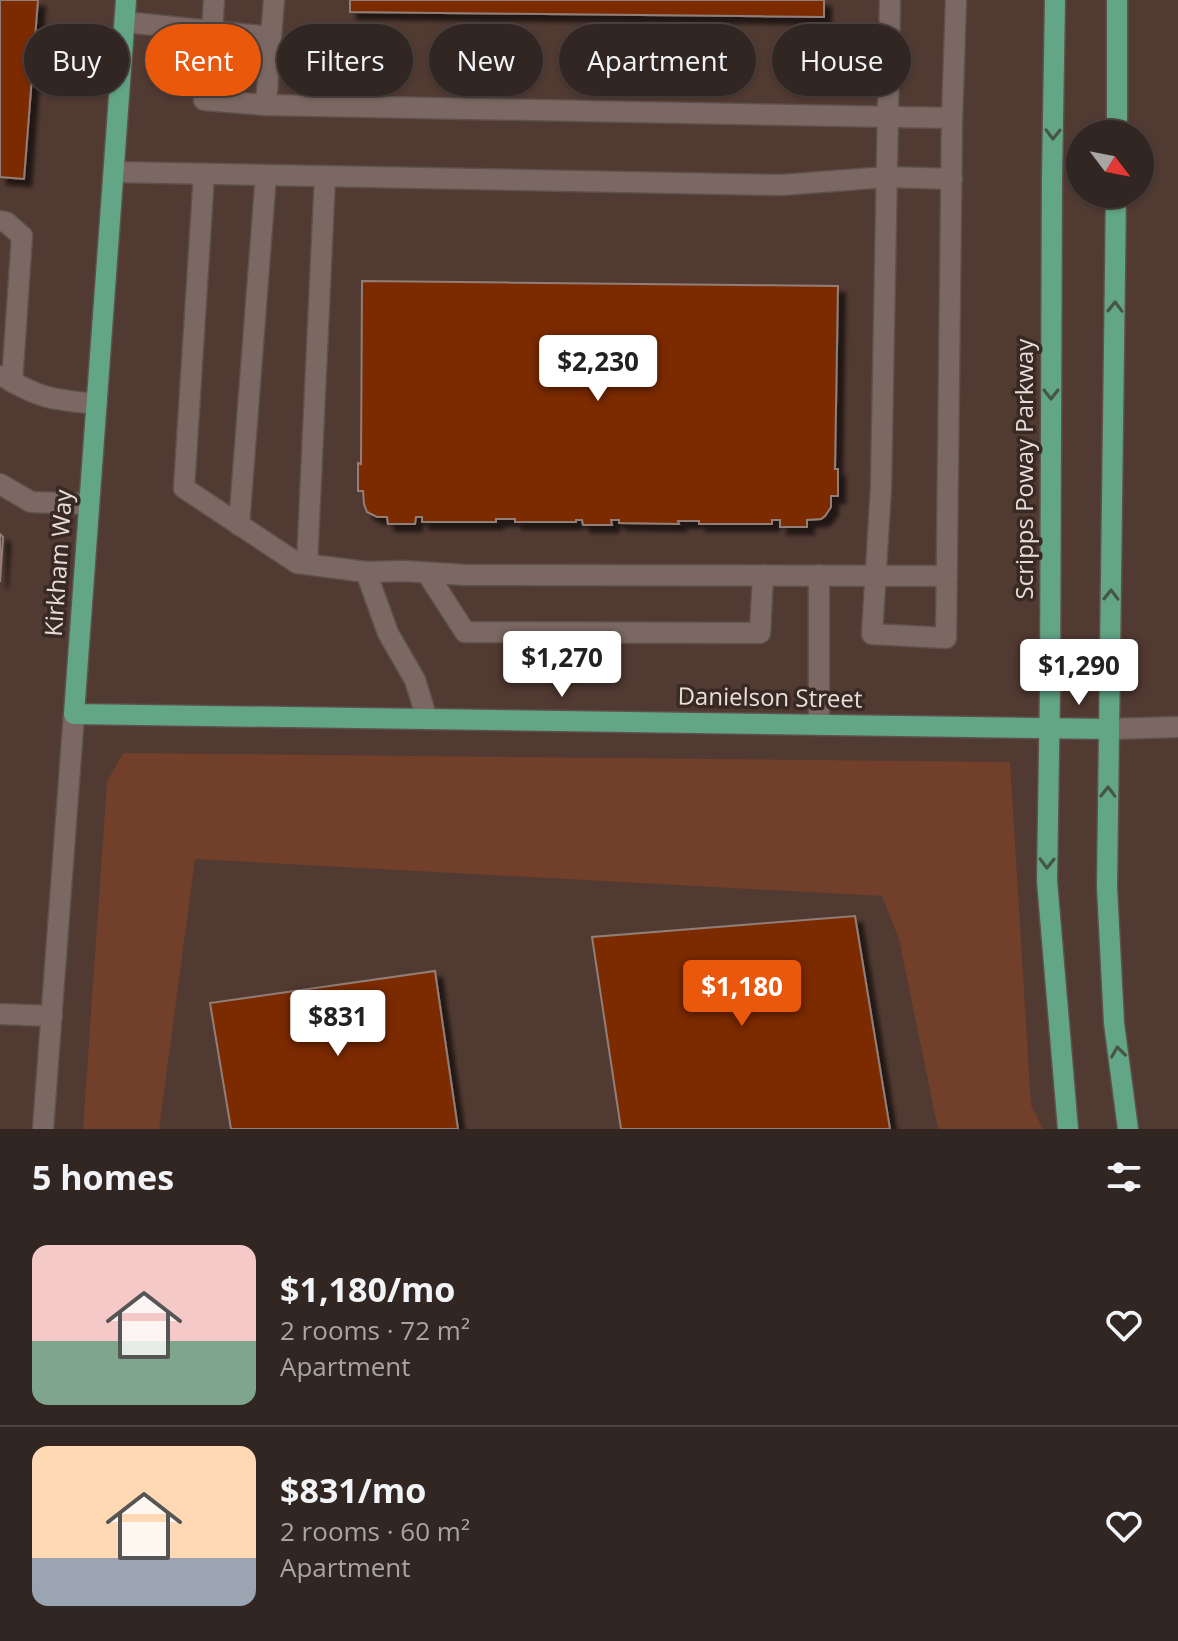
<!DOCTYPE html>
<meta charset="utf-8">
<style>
:root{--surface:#322622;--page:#3a2e2a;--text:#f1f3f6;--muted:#a8a5a5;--line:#4d4340;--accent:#ea580c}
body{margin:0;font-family:"Open Sans",sans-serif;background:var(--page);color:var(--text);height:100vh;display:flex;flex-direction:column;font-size:30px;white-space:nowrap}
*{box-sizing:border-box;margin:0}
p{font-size:26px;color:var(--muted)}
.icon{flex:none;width:44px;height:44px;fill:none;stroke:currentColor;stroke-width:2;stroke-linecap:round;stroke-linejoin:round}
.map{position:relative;height:1129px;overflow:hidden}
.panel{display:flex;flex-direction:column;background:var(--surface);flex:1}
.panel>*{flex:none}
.hud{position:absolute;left:24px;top:24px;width:1130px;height:72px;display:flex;gap:16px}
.needle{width:52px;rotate:122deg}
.buttons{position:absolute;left:1066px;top:120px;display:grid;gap:16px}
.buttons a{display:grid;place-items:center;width:88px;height:88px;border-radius:50%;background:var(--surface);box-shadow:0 2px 6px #0004,0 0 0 2px var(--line);font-size:40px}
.price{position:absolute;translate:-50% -68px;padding:0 18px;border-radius:8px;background:#fff;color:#222;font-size:26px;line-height:52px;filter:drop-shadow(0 2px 4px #0008)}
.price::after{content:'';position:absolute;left:50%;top:48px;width:24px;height:18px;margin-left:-12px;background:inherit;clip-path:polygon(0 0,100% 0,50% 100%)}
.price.selected{background:var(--accent);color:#fff}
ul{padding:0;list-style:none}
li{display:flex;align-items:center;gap:24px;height:200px;padding:0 32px}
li+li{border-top:2px solid var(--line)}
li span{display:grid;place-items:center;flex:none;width:224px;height:160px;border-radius:16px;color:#555}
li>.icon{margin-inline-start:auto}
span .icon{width:96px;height:96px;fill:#fffc;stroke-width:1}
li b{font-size:34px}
h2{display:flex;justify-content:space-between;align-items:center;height:96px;padding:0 32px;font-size:34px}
.chip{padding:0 28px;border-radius:36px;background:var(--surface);box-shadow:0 2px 6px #0004,0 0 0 2px var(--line);font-size:28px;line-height:72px}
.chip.selected{background:var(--accent);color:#fff}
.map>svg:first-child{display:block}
</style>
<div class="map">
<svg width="1178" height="1129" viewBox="0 0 1178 1129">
<defs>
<filter id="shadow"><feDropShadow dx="7" dy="7" stdDeviation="2" flood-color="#0009"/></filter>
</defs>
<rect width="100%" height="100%" fill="#43332d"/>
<path fill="#513a32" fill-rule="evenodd" d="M0,0h1178v1129h-1178zM1080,134h60v60h-60z"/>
<polygon fill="#723f2b" points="123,753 1010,762 1031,1105 1043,1129 938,1129 899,939 882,896 195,859 159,1129 83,1129 107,782"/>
<g fill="#7c2c04" stroke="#917e77" stroke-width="2" filter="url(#shadow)">
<polygon points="0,0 38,0 24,179 0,177"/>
<polygon points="350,0 824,0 824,17 350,12"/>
<polygon points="362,281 838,286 835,469 838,469 838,496 831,496 831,507 825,516 821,519 807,520 807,527 780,527 780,520 772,520 772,524 699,524 699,521 678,521 679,524 619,523 619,520 611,520 612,525 583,525 582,520 576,520 576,522 515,522 515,519 496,519 496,522 422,522 422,517 416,517 415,524 388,524 387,517 377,517 367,512 364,504 363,491 358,491 358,463 361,464"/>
<polygon points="0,534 3,537 0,582"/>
<polygon points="855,916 890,1129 621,1129 592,937"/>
<polygon points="435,971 458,1129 231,1129 210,1003"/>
</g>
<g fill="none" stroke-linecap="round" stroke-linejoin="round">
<g stroke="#5e514c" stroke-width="23">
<g id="minor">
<polyline points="890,0 881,487 872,634 946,638 952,118"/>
<polyline points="125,22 271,37 274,0"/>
<polyline points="212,31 214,0"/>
<polyline points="204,100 266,105 271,37"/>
<polyline points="266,105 952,118 956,0"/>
<polyline points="114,172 781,185 887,177 952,179"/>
<polyline points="204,174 184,488 297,563 366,572"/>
<polyline points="0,221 6,222 22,236 12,382"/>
<path d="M3,376c36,23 53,24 94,28"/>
<polyline points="0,484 31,502 89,504"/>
<polyline points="239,525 266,175"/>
<polyline points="307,564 325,176"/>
<polyline points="427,573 465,632 760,633 763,575"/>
<polyline points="819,575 819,725"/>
<polyline points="427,719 415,680 388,633 366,572 404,571 466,575 947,576"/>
<polyline points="1109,729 1178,727"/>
<polyline points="0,1014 52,1016"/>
<polyline points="43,1129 74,714"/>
</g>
</g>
<g stroke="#5e514c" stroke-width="23">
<g id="major">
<polyline points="126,0 74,714 1109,729"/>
<polyline points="1055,0 1052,178 1050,689 1047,881 1068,1129"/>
<polyline points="1117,134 1117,0"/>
<polyline points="1116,194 1107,887 1114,1023 1128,1129"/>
</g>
</g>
<use href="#minor" stroke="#7b6862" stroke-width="20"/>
<use href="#major" stroke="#62a685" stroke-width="20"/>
</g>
<defs><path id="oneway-chevron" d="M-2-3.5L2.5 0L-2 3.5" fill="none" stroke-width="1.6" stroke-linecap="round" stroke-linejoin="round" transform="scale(2)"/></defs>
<g stroke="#475545">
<use href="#oneway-chevron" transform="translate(1053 134) rotate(91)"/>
<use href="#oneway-chevron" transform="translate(1115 307) rotate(-89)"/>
<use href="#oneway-chevron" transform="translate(1051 394) rotate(90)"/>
<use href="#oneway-chevron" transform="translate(1111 595) rotate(-89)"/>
<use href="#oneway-chevron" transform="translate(1108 792) rotate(-89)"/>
<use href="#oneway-chevron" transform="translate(1047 863) rotate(91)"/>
<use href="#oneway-chevron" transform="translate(1118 1052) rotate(-98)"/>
</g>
<g text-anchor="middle" stroke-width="7" stroke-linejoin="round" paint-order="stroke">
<g font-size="24" fill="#e8ddda" stroke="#392923">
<text transform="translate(1025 469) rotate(-90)" y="8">Scripps Poway Parkway</text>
<text transform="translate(59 563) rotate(-86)" y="8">Kirkham Way</text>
<text transform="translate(770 698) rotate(1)" y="8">Danielson Street</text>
</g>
</g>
</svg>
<div class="buttons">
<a><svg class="needle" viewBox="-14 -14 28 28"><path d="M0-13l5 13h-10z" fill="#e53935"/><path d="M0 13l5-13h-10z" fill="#a8a5a5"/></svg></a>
</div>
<b class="price" style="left:598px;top:403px">$2,230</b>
<b class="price" style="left:562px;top:699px">$1,270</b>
<b class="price" style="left:1079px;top:707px">$1,290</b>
<b class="price selected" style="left:742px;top:1028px">$1,180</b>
<b class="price" style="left:338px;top:1058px">$831</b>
<div class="hud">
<a class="chip">Buy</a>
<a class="chip selected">Rent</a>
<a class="chip">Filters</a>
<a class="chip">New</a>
<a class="chip">Apartment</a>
<a class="chip">House</a>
</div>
</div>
<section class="panel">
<h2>5 homes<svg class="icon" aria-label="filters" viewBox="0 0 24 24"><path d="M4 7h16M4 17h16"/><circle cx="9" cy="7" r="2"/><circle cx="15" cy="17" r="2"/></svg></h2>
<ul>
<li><span style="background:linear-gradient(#f6c9c9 60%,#7fa58c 0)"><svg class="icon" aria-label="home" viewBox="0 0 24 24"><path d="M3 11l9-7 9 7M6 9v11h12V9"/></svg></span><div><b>$1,180/mo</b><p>2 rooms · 72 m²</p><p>Apartment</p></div><svg class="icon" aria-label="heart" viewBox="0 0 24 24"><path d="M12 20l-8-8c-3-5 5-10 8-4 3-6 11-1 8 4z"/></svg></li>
<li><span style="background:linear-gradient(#ffd9b3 70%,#9aa5b1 0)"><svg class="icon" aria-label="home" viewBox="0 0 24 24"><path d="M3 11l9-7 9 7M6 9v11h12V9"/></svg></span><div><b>$831/mo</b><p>2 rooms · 60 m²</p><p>Apartment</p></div><svg class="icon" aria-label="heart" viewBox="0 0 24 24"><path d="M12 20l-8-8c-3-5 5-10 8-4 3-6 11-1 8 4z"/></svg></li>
</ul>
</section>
